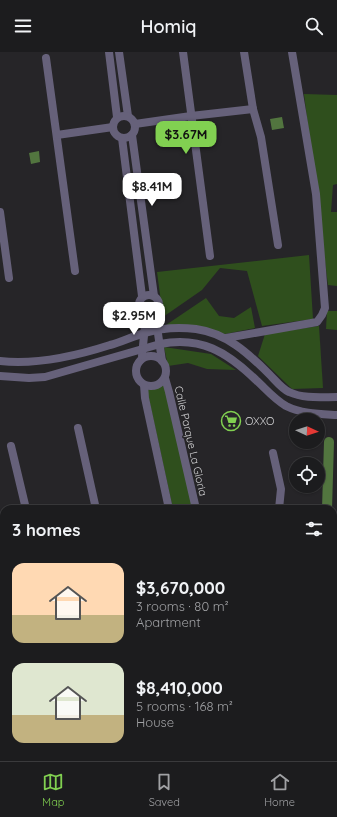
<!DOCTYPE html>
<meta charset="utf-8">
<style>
:root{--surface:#1c1c1e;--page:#29292b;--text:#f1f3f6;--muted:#a0a1a4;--line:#3a3a3c;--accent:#81d051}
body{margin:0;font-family:Quicksand,sans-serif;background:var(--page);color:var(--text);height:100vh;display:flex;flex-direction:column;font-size:15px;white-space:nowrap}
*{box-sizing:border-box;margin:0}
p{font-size:13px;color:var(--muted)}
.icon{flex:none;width:22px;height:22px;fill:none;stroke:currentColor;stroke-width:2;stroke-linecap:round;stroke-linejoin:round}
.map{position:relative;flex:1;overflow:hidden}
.drawer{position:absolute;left:0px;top:453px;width:337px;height:256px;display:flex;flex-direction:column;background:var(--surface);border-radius:12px 12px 0 0;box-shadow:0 1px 3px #0004,0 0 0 1px var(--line)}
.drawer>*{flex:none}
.needle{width:26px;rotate:93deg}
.buttons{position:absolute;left:289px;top:361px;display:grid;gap:8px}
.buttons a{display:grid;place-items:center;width:36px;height:36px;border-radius:50%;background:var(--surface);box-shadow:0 1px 3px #0004,0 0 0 1px var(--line);font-size:20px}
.price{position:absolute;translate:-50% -34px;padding:0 9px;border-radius:8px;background:#fff;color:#222;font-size:13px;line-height:26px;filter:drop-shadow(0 1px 2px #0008)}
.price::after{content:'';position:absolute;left:50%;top:24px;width:12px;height:9px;margin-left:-6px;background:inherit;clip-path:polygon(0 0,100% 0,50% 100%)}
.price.on{background:var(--accent);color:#111}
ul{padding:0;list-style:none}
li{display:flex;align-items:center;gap:12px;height:100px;padding:0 12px}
li span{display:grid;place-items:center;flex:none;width:112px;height:80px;border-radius:12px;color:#555}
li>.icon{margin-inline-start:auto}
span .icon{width:48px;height:48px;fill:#fffc;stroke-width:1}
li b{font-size:17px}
h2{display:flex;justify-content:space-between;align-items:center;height:48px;padding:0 12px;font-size:17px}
header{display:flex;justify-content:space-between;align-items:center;height:52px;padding:0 12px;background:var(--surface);font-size:18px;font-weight:600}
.menu{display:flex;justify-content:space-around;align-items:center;height:56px;border-top:1px solid var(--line);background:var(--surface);font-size:11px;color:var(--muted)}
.menu a{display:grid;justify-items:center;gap:2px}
.menu .on{color:var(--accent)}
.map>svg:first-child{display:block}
</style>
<header><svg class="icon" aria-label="menu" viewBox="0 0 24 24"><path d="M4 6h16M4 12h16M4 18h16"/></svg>Homiq<svg class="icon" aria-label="search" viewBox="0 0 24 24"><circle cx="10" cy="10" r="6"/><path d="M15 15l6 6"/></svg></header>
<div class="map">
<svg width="337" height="709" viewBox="0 0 337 709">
<rect width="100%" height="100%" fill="#262528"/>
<g fill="#2f4f1d">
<polygon points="304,42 337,43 337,132 333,133 331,160 337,160 337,234 328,233"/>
<polygon points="309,203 313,267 262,274 247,219 220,216 202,238 163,265 157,220"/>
<polygon points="206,246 219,264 234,266 251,255 255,276 225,282 166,273"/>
<polygon points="327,259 337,259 337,278 326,277"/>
<polygon points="319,274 323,336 292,337 258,304 265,282"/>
<polygon points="164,295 211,302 236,318 207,317 188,311 168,314"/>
<polygon points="164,332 193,457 173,457 147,338 156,336"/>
</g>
<g fill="#52753f">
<polygon points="282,65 284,76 272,78 270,67"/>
<polygon points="39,99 40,110 31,112 29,101"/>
</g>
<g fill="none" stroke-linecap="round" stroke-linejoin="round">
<g stroke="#52753f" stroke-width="10">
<polyline points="327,457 329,390"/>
<polyline points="322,705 322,709"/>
</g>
<g stroke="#66617a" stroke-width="8">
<polyline points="109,0 117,65"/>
<polyline points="119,0 128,64"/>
<polyline points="183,0 210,204"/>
<polyline points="244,0 253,57 261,85 278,193"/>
<polyline points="46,6 75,219"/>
<circle cx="124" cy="75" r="11"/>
<polyline points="135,72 191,64 253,57"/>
<polyline points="57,83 113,75"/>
<polyline points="132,83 154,244"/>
<polyline points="122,86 142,244"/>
<polyline points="0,160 9,226"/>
<circle cx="149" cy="253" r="10"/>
<polyline points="155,261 162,309"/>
<polyline points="226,286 317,270 322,263 325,256 316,142 292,0"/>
<circle cx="151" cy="319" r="15"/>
<polyline points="142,304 146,263"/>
<polyline points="165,326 169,340 196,457"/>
<polyline points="144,333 145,346 169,457"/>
<polyline points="78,376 96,457"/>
<polyline points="11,394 26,457"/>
<polyline points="273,401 281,437 279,457"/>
<polyline points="0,528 4,527"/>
<polyline points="337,604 336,609 335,661 337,665"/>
<polyline points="0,623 4,640"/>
<polyline points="0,664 4,663"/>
<polyline points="208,705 209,709"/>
<polyline points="277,705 278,709"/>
<polyline points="143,709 144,705"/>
</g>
<g stroke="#66617a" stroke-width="8">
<path d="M0,309c36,4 76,-5 110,-16 12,-3 23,-9 35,-12 16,-5 34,-6 51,-4 30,4 52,24 73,45 6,6 13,15 20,18 15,7 32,5 48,5"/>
<path d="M0,324l29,2 16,-1 115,-33c41,-8 67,8 96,36 10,9 18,19 30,26 16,8 34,8 51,9"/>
</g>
</g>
<defs>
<g id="supermarket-ring" transform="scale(1)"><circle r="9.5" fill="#262528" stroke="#81d051" stroke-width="1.5"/><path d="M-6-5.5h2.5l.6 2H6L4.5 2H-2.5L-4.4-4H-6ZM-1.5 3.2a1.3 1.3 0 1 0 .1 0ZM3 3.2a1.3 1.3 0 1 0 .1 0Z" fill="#81d051"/></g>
</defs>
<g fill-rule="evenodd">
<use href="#supermarket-ring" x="231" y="369"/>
</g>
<g text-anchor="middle" stroke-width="3" stroke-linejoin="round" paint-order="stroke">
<g font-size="11" fill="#d2d2d4" stroke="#262528" text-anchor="start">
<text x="245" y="373">OXXO</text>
</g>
<g font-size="11" fill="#d2d2d4" stroke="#262528">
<text transform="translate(191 389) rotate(77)" y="4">Calle Parque La Gloria</text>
</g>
</g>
</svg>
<div class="buttons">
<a><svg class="needle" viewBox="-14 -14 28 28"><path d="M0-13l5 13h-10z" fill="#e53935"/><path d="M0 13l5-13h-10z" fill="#a0a1a4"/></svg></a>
<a><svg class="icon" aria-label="locate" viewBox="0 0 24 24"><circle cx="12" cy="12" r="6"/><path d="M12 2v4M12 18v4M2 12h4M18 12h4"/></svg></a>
</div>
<b class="price on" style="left:186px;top:103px">$3.67M</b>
<b class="price" style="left:152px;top:155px">$8.41M</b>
<b class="price" style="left:134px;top:284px">$2.95M</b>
<section class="drawer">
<h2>3 homes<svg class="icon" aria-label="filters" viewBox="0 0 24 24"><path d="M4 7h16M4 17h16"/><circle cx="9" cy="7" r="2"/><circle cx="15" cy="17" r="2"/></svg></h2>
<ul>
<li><span style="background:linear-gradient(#ffd9b3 65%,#c2b280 0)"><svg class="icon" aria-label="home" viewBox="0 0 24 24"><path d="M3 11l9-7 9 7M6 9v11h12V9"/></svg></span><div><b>$3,670,000</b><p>3 rooms · 80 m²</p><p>Apartment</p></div></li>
<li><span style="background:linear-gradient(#dfe7d0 65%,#c2b280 0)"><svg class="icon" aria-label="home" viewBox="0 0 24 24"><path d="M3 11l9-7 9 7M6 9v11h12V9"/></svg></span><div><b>$8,410,000</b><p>5 rooms · 168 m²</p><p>House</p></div></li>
</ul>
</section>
</div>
<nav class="menu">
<a class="on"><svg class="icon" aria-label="map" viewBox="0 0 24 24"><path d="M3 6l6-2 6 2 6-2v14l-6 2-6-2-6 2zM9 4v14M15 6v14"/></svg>Map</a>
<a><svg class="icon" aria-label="saved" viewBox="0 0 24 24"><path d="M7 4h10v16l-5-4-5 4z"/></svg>Saved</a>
<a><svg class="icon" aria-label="home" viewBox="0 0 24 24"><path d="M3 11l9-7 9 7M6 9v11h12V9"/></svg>Home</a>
</nav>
